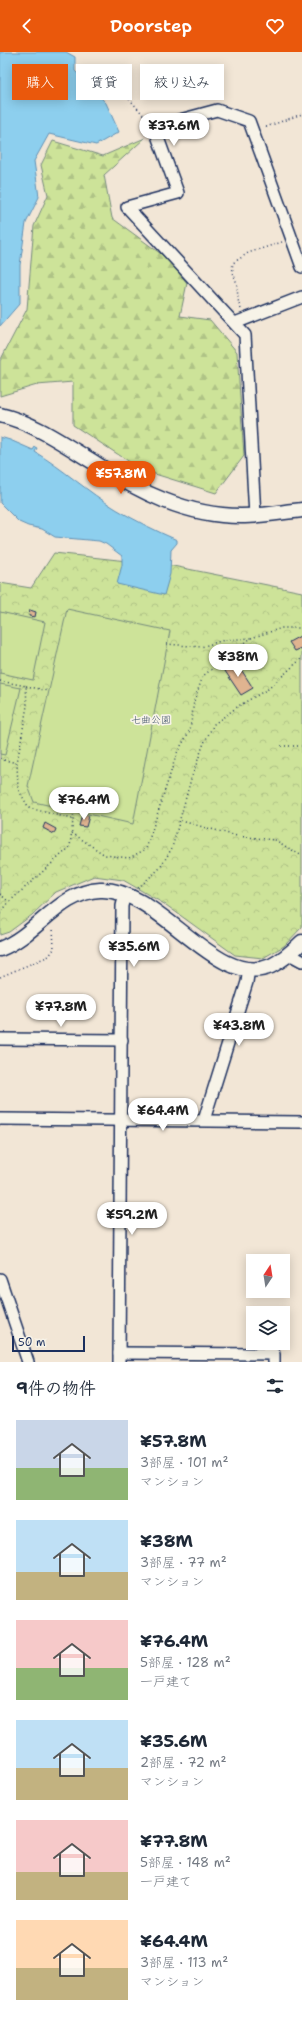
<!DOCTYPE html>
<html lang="ja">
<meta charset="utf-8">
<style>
:root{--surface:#fff;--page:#f6f6f7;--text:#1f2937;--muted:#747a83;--accent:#ea580c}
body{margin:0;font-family:"Shantell Sans","Klee One",sans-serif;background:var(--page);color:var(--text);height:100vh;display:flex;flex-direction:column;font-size:15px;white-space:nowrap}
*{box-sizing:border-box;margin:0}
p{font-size:13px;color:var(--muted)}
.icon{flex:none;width:22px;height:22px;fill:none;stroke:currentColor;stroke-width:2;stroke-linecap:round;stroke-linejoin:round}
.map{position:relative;height:1310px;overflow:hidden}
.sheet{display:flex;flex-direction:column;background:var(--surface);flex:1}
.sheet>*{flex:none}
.guide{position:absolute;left:12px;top:12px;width:278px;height:36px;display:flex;gap:8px}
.needle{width:26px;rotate:12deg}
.fabs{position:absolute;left:246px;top:1202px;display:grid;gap:8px}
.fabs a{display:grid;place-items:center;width:44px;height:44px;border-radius:0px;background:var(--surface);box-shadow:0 2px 10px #0003;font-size:20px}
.scale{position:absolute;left:12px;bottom:10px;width:73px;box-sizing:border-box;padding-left:4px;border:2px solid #1b2f5e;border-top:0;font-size:11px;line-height:14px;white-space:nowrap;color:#1b2f5e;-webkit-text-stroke:3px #f7f3e8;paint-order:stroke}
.price{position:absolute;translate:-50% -34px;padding:0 9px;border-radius:14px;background:#fff;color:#222;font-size:13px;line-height:26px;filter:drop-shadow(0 1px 2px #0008)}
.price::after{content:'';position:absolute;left:50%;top:24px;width:12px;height:9px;margin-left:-6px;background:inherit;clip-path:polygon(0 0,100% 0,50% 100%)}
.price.current{background:var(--accent);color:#fff}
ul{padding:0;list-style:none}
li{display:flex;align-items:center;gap:12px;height:100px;padding:0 16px}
li span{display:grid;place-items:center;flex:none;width:112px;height:80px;border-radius:0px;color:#555}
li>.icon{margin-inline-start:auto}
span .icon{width:48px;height:48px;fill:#fffc;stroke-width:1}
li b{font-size:17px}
h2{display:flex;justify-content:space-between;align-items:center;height:48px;padding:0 16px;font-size:17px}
.tag{padding:0 14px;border-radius:0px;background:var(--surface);box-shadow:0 2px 10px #0003;font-size:14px;line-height:36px}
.tag.current{background:var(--accent);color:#fff}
header{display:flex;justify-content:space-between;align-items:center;height:52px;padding:0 16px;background:var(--accent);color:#fff;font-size:18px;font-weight:600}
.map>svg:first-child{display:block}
</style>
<header><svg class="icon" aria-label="back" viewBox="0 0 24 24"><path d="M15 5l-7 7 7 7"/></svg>Doorstep<svg class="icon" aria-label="heart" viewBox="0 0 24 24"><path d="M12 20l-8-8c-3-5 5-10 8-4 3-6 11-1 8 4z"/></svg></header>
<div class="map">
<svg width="302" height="1310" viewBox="0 0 302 1310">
<defs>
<pattern id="forest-firs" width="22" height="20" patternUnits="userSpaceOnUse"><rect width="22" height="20" fill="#cde399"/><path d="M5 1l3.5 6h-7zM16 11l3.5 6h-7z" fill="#afc386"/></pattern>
<pattern id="park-crowns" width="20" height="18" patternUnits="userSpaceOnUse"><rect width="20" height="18" fill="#cde399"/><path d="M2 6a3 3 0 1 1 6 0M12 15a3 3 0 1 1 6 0" fill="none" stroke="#afc386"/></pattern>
</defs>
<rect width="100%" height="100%" fill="#f2e6d6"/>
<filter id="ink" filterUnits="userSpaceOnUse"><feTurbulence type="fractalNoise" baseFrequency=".025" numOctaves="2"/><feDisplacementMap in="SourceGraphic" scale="8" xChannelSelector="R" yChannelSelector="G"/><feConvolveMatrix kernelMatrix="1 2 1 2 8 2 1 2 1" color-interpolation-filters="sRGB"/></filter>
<g filter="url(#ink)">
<polygon fill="url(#forest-firs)" stroke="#74897c" points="145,86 104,123 112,166 168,207 187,231 180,264 210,268 237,300 244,404 216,441 142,418 73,373 73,330 37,333 0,344 0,309 27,257 34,174 48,143 41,113 53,89 103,104"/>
<polygon fill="url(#park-crowns)" stroke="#74897c" points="54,501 173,514 302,540 302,875 284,894 263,906 235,903 166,853 123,828 94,824 56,840 32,863 9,880 0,883 0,531 31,536"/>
<g fill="#cde399" stroke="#74897c">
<polygon points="67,557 170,579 133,772 34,750 28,734"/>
<polygon points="0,560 45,570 33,628 0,621"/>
<polygon points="0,632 21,636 5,703 0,702"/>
</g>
<g fill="#8dcfee" stroke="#5f8fb4">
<polygon points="0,0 66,0 75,5 75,19 106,51 119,80 96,93 49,82 34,109 39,145 26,171 20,213 20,251 0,274"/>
<path d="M0,385l10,3 23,10 2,-3 2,1 -2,4c28,17 53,40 81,57 20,12 40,22 61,31v3l-6,7 -1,24 -6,21 -47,-11 5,-19v-9l-16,-12 -7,-3 -44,-4 -13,-8 -14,-3 -9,-4 -19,-19z"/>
</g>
<g fill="#e0b490" stroke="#1b2f5e">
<polygon points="30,558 36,560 35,565 29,564"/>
<polygon points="302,583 302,596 295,599 289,590"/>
<polygon points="235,608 253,636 241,643 223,616"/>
<polygon points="82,763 89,764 86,775 79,774"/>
<polygon points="45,771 56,777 54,782 43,776"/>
</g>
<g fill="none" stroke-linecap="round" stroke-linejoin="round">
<g stroke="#1b2f5e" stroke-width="14">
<g id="minor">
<polyline points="235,271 302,245"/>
<polyline points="255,464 245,283 127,155 178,141 154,75 217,58 249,69 302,215"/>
<polyline points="289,902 302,909"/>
<polyline points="0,987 122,988"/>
<polyline points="0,1067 302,1070"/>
<polyline points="204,1068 247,930 249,916"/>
<polyline points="0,1227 28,1310"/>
<polyline points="119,1301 274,1302 274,1310"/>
<polyline points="119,1310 122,854 125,842"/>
</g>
</g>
<g stroke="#1b2f5e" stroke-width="17">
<g id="tertiary">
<path d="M0,363c35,8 65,30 95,48 44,29 92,53 146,53 21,0 41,-4 61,-6"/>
<path d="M0,897c37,-14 59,-57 100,-59 60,-3 115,100 171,76 12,-6 22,-15 31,-24"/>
</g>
</g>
<g stroke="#1b2f5e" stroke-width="1.5" stroke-dasharray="1 3" stroke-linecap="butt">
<polyline points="116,32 148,68"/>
<polyline points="266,75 302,62"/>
<path d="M241,257c-4,-8 -3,-15 -4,-23 -1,-9 -6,-13 -4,-23l15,-10 34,-11"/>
<polyline points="251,586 282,576 302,576"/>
<polyline points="0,629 26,634 27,654 17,711 18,737 29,756 72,767"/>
<polyline points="26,634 49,639"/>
<polyline points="281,694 302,694"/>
<polyline points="0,707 17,711"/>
<polyline points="181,769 237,784 275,788 302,804"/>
<polyline points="72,781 105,803 129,806 146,797 177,701 190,678 194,649 203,624 251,586 224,588 201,595 167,592"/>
<polyline points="138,836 160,816 172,796 191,727 204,691 214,672 240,653 268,637 302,606"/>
<polyline points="0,842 9,850"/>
<polyline points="0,862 9,850 70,795 74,759"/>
<polyline points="0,925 49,904 54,897 53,875"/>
</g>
<use href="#minor" stroke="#f7f3e8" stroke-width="11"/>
<use href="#tertiary" stroke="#f7f3e8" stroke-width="14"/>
</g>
</g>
<g text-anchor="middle" stroke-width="3.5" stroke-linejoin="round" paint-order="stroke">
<g font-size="10" fill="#3f536a" stroke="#f7f3e8">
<text x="151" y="671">七曲公園</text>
</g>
</g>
</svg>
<div class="fabs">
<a><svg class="needle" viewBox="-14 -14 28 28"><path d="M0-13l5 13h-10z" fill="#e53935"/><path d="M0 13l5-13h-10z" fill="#747a83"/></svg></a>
<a><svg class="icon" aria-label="layers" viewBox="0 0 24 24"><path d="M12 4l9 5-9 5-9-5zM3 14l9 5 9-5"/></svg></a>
</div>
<div class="scale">50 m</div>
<b class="price" style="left:174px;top:95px">¥37.6M</b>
<b class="price current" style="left:121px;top:443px">¥57.8M</b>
<b class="price" style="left:238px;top:626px">¥38M</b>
<b class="price" style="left:84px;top:769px">¥76.4M</b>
<b class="price" style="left:134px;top:916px">¥35.6M</b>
<b class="price" style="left:61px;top:976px">¥77.8M</b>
<b class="price" style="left:239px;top:995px">¥43.8M</b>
<b class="price" style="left:163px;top:1080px">¥64.4M</b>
<b class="price" style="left:132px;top:1184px">¥59.2M</b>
<div class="guide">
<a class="tag current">購入</a>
<a class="tag">賃貸</a>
<a class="tag">絞り込み</a>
</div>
</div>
<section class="sheet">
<h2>9件の物件<svg class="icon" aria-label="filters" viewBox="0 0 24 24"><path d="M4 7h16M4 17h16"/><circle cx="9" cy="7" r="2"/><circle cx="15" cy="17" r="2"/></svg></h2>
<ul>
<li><span style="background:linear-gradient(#c9d6e8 60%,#8fb573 0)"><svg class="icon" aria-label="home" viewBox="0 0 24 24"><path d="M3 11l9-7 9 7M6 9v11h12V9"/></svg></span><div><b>¥57.8M</b><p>3部屋 · 101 m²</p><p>マンション</p></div></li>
<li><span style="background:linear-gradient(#bfe0f5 65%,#c2b280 0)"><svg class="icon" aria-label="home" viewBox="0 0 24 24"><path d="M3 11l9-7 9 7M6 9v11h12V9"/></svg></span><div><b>¥38M</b><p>3部屋 · 77 m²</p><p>マンション</p></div></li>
<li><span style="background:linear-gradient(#f6c9c9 60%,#8fb573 0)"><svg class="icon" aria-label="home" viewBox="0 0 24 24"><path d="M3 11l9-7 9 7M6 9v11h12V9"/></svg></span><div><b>¥76.4M</b><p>5部屋 · 128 m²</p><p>一戸建て</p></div></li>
<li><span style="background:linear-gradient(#bfe0f5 60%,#c2b280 0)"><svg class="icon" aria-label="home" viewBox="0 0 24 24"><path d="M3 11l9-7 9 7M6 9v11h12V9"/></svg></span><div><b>¥35.6M</b><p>2部屋 · 72 m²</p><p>マンション</p></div></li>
<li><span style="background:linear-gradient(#f6c9c9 65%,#c2b280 0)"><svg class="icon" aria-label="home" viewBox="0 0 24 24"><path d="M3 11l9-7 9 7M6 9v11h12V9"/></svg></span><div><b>¥77.8M</b><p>5部屋 · 148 m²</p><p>一戸建て</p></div></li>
<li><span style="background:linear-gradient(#ffd9b3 60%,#c2b280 0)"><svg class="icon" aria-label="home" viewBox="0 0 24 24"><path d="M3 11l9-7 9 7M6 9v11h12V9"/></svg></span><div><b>¥64.4M</b><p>3部屋 · 113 m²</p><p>マンション</p></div></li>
</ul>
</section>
